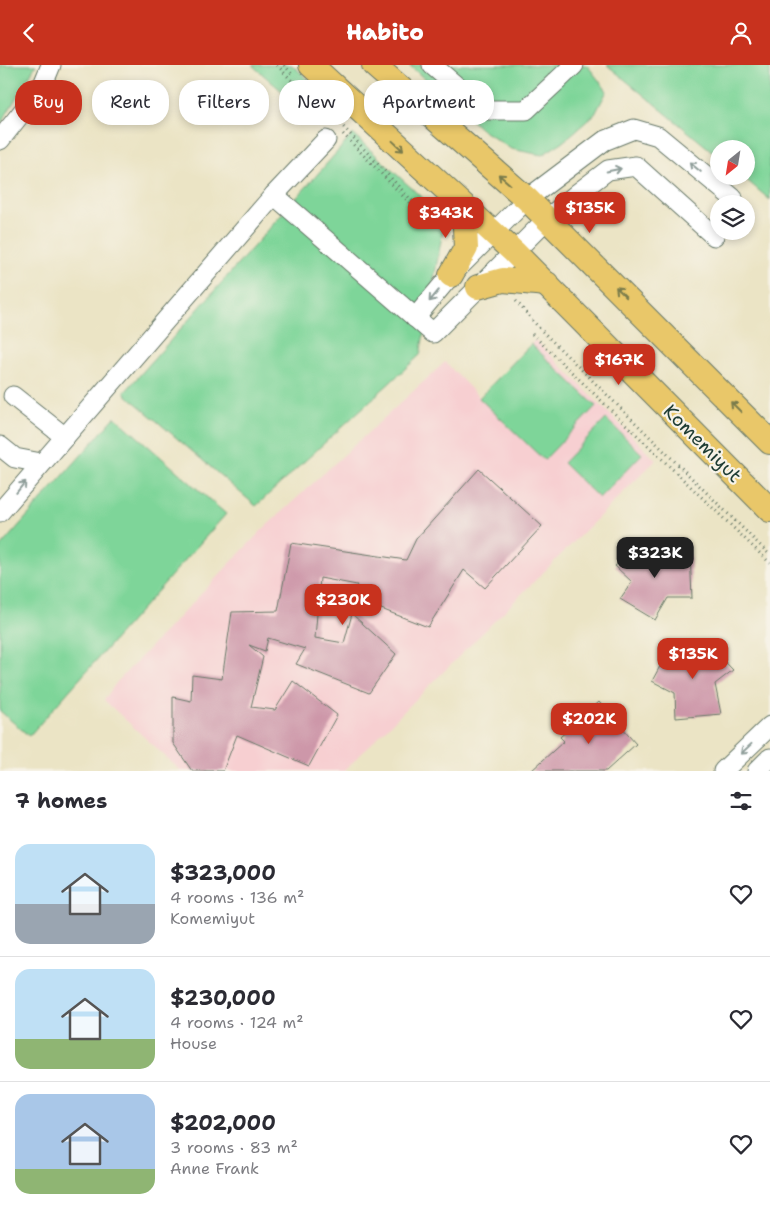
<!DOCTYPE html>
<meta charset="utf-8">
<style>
:root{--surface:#fff;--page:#f2f2f3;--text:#2b2b33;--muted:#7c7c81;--line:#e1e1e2;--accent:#c8321e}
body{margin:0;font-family:"Shantell Sans",sans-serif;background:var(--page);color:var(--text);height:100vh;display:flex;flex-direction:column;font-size:19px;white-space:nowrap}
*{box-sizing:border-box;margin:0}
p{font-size:16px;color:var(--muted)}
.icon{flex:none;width:28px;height:28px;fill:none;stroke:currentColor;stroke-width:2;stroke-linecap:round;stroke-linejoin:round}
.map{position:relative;height:706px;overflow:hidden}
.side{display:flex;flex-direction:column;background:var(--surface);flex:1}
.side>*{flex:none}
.guide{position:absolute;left:15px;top:15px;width:500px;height:45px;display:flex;gap:10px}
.needle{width:32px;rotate:210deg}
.tools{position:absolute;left:710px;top:75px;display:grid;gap:10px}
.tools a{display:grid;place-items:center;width:45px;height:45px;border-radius:50%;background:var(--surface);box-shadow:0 2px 8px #0003;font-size:25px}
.price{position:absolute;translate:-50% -42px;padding:0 11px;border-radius:10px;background:var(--accent);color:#fff;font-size:16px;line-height:32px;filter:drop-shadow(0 1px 2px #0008)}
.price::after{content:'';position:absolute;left:50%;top:30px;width:15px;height:11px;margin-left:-8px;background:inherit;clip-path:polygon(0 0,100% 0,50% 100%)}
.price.on{background:#222;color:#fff}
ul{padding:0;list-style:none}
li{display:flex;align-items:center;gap:15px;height:125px;padding:0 15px}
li+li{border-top:1px solid var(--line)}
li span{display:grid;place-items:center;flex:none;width:140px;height:100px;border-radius:15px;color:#555}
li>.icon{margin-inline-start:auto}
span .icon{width:60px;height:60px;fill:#fffc;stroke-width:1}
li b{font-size:21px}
h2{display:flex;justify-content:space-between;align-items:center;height:60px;padding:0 15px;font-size:21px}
.tag{padding:0 18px;border-radius:20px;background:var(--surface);box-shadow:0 2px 8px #0003;font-size:18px;line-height:45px}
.tag.on{background:var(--accent);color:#fff}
header{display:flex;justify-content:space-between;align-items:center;height:65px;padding:0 15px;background:var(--accent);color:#fff;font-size:22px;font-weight:800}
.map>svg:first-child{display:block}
</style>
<header><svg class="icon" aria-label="back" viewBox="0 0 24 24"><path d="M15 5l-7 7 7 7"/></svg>Habito<svg class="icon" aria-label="person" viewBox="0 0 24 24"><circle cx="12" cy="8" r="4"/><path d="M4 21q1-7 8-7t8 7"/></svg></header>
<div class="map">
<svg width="770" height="706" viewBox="0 0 770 706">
<rect width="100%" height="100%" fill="#f7f3e8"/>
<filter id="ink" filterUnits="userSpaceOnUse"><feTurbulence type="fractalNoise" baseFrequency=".02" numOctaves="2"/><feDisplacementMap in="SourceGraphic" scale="10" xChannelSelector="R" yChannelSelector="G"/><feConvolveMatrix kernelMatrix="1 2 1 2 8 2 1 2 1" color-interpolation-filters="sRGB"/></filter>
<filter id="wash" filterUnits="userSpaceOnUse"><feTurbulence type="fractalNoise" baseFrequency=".0096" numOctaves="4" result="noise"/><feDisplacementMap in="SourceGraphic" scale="20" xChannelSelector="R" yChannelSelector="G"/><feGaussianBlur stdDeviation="1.12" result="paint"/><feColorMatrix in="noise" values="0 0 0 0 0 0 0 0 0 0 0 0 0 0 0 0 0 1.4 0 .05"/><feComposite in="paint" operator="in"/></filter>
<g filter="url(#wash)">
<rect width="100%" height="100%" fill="#ebe4c5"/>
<polygon fill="#f7cfd1" points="535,275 656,395 344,706 181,706 104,635 116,618 262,465 445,297 480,333"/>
<g fill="#7ed599" stroke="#4e8966">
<polygon points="0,0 36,0 0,60"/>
<polygon points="252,0 292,0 345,47 323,62"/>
<polygon points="409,0 587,0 607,26 595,49 564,76 542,90 511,84 482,65"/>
<polygon points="607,0 770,0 770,135 742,111 746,111 746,84 719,84 719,92"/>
<polygon points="353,69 445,154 420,290 256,441 124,328"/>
<polygon points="531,279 596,341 544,395 479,333"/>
<polygon points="115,352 226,449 29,671 0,646 0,482"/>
<polygon points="606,354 642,389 599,433 563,398"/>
</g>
<g id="blocks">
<g fill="#cd97a9">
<polygon points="479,404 542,461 485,523 464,505 428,562 350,532 357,520 320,513 315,573 344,578 352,549 396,589 369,628 296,599 305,584 268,573 265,586 249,580 263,592 251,642 275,645 293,616 337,650 309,701 237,670 223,706 192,706 173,678 173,632 191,636 192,610 222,614 232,547 278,546 291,478 406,495 416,474"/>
<polygon points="647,474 660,493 690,488 692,533 668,533 655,555 620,534 632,517 615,501"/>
<polygon points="704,575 733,605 715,619 721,649 676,653 675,628 652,616 671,581 689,592"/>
<polygon points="599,637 636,679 606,706 531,706 564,676 560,672"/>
</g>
</g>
</g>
<g filter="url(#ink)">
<use href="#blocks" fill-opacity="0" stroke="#667767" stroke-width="1"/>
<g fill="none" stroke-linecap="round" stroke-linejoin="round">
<g stroke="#667767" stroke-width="21">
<g id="minor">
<polyline points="432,0 484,45 526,45 574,0"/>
<polyline points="0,75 42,22 51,0"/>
<polyline points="274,130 433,268 547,154 579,127 608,105 636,101 714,171"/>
<polyline points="415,253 451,210 527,134 604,76 634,64 658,71 733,133"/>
<polyline points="13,331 65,372"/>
<polyline points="0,381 15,393 41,398"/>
<polyline points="0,447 274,130 326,75"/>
<polyline points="723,706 770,661"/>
<polyline points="757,706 770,693"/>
</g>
</g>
<g stroke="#667767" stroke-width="26">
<g id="major">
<polyline points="311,0 514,187 770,445"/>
<polyline points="374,0 527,134 770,377"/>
<polyline points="451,210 466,183 464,143"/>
<polyline points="478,222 503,215 547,219"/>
</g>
</g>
<g stroke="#667767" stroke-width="3" stroke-dasharray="1 4" stroke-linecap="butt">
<polyline points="277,0 333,59"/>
<polyline points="284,0 292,9"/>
<polyline points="323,40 431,156 446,159"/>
<polyline points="343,69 429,158 446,162"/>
<polyline points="516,236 540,264 770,490"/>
<polyline points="532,269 770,498"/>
</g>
<use href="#minor" stroke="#fff" stroke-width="19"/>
<use href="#major" stroke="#e9c769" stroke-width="24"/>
</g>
<defs><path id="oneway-shaft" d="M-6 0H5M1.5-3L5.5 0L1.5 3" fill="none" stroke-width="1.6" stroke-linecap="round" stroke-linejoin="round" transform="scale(1.25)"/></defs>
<g stroke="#7a7b4c">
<use href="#oneway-shaft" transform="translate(398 81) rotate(43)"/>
<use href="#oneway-shaft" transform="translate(504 114) rotate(-139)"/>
<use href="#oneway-shaft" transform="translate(621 227) rotate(-135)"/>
<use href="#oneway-shaft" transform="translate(736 342) rotate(-135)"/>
</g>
<g stroke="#8f9e9a">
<use href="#oneway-shaft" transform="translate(695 102) rotate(-140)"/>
<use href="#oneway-shaft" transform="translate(614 105) rotate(-12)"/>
<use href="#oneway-shaft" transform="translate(434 231) rotate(130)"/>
<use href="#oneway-shaft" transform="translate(21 422) rotate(-51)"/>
<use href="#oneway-shaft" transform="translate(746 684) rotate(137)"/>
</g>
</g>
<g text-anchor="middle" stroke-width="4.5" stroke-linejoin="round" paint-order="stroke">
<g font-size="19" fill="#1f3d34" stroke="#f7f3e8">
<text transform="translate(703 378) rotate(45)" y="7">Komemiyut</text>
</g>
</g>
</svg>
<div class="tools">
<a><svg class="needle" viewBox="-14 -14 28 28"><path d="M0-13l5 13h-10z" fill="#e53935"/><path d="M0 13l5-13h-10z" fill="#7c7c81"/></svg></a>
<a><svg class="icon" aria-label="layers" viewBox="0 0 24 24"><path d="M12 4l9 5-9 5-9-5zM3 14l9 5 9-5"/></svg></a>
</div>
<b class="price" style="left:590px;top:169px">$135K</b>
<b class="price" style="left:446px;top:174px">$343K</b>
<b class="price" style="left:619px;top:321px">$167K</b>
<b class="price on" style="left:655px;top:514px">$323K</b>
<b class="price" style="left:343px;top:561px">$230K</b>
<b class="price" style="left:693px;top:615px">$135K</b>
<b class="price" style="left:589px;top:680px">$202K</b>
<div class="guide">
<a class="tag on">Buy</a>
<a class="tag">Rent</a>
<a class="tag">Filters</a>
<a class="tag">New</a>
<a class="tag">Apartment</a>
</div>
</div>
<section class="side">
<h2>7 homes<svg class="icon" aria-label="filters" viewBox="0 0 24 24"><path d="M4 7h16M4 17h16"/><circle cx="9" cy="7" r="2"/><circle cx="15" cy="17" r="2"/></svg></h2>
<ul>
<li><span style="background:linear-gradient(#bfe0f5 60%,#9aa5b1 0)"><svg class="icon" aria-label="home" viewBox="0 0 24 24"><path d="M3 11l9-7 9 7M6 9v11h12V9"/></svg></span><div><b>$323,000</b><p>4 rooms · 136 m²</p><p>Komemiyut</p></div><svg class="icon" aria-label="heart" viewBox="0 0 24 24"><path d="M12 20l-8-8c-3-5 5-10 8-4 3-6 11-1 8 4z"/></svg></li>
<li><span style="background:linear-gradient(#bfe0f5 70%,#8fb573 0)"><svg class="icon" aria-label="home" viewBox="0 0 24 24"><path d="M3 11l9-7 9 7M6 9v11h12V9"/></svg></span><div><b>$230,000</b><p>4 rooms · 124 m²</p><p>House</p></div><svg class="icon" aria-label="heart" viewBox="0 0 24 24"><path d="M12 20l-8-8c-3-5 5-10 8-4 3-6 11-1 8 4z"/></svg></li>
<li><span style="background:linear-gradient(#a9c7e8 75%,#8fb573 0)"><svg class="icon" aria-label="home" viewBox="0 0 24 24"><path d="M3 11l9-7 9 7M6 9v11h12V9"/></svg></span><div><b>$202,000</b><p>3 rooms · 83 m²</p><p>Anne Frank</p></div><svg class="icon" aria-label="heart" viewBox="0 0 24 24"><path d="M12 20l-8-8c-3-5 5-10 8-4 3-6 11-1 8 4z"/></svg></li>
</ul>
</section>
